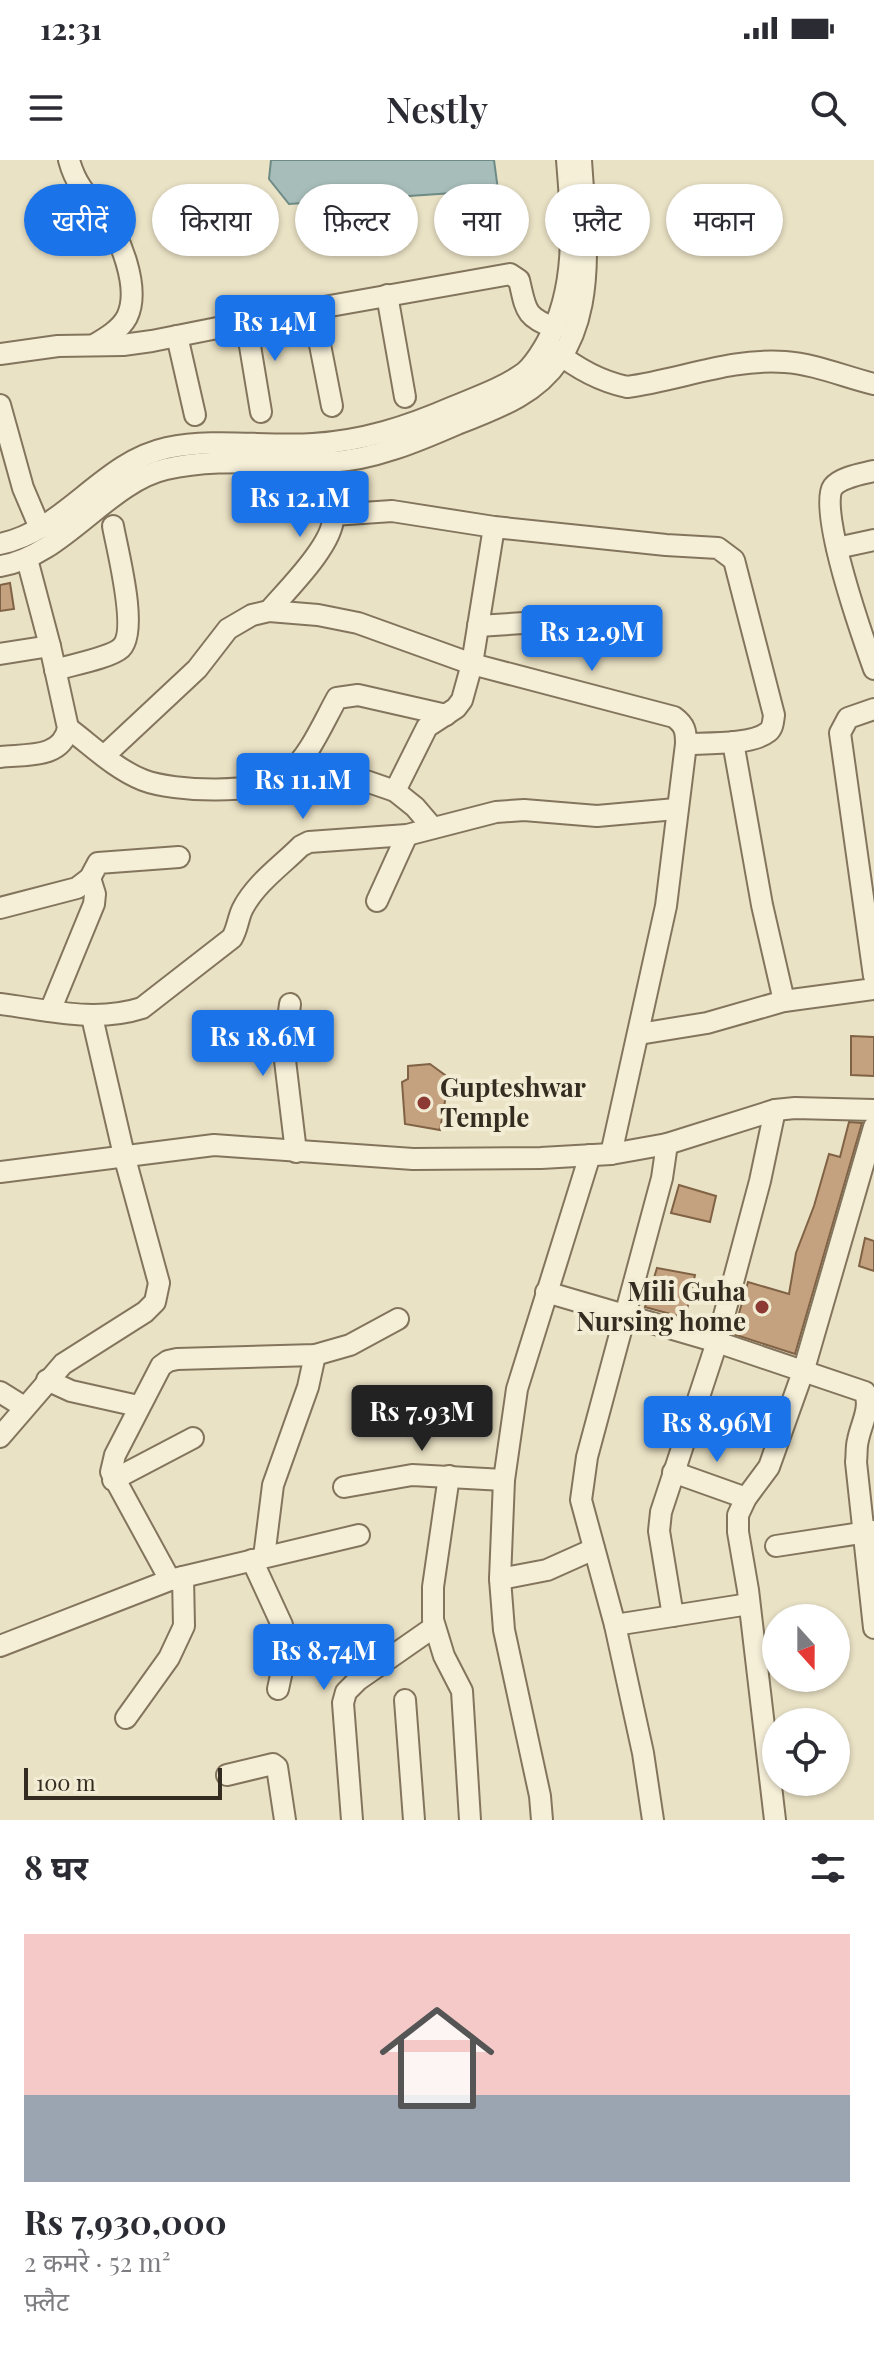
<!DOCTYPE html>
<html lang="hi">
<meta charset="utf-8">
<style>
:root{--surface:#fff;--page:#f2f2f3;--text:#2b2b33;--muted:#7c7c81;--line:#e1e1e2;--accent:#1a73e8}
body{margin:0;font-family:"Playfair Display","Noto Sans Devanagari",serif;background:var(--page);color:var(--text);height:100vh;display:flex;flex-direction:column;font-size:30px;white-space:nowrap}
*{box-sizing:border-box;margin:0}
p{font-size:26px;color:var(--muted)}
.icon{flex:none;width:44px;height:44px;fill:none;stroke:currentColor;stroke-width:2;stroke-linecap:round;stroke-linejoin:round}
.map{position:relative;height:1660px;overflow:hidden}
.drawer{display:flex;flex-direction:column;background:var(--surface);flex:1}
.drawer>*{flex:none}
.top-card{position:absolute;left:24px;top:24px;width:826px;height:72px;display:flex;gap:16px}
.needle{width:52px;rotate:159deg}
.controls{position:absolute;left:762px;top:1444px;display:grid;gap:16px}
.controls a{display:grid;place-items:center;width:88px;height:88px;border-radius:50%;background:var(--surface);box-shadow:0 2px 6px #0004;font-size:40px}
.scale{position:absolute;left:24px;bottom:20px;width:198px;box-sizing:border-box;padding-left:8px;border:4px solid #342c20;border-top:0;font-size:22px;line-height:28px;white-space:nowrap;color:#342c20;-webkit-text-stroke:6px #f2ecd4;paint-order:stroke}
.price{position:absolute;translate:-50% -68px;padding:0 18px;border-radius:8px;background:var(--accent);color:#fff;font-size:26px;line-height:52px;filter:drop-shadow(0 2px 4px #0008)}
.price::after{content:'';position:absolute;left:50%;top:48px;width:24px;height:18px;margin-left:-12px;background:inherit;clip-path:polygon(0 0,100% 0,50% 100%)}
.price.current{background:#222;color:#fff}
ul{padding:0;list-style:none}
li{display:grid;align-content:center;gap:16px;height:424px;padding:0 24px}
li+li{border-top:2px solid var(--line)}
li span{display:grid;place-items:center;height:248px;border-radius:0px;color:#555}
li>.icon{margin-inline-start:auto}
span .icon{width:144px;height:144px;fill:#fffc;stroke-width:1}
li b{font-size:34px}
h2{display:flex;justify-content:space-between;align-items:center;height:96px;padding:0 24px;font-size:34px}
.pill{padding:0 28px;border-radius:36px;background:var(--surface);box-shadow:0 2px 6px #0004;font-size:28px;line-height:72px}
.pill.current{background:var(--accent);color:#fff}
.status{display:flex;justify-content:space-between;align-items:center;height:56px;padding:0 40px;background:var(--surface);direction:ltr}
.status svg{height:22px;fill:currentColor}
header{display:flex;justify-content:space-between;align-items:center;height:104px;padding:0 24px;background:var(--surface);font-size:36px;font-weight:600}
.map>svg:first-child{display:block}
</style>
<div class="status"><b>12:31</b><svg viewBox="0 0 49 12"><path d="M0 12V9h3v3zM5 12V6h3v6zM10 12V3h3v9zM15 12V0h3v12zM26 1h20v11H26zM47 4h2v5h-2z"/></svg></div>
<header><svg class="icon" aria-label="menu" viewBox="0 0 24 24"><path d="M4 6h16M4 12h16M4 18h16"/></svg>Nestly<svg class="icon" aria-label="search" viewBox="0 0 24 24"><circle cx="10" cy="10" r="6"/><path d="M15 15l6 6"/></svg></header>
<div class="map">
<svg width="874" height="1660" viewBox="0 0 874 1660">
<rect width="100%" height="100%" fill="#eae2c5"/>
<polygon fill="#a7bdb9" stroke="#6e8b86" stroke-width="2" points="271,0 494,0 498,30 289,44 269,19"/>
<g fill="#c4a27f" stroke="#806245" stroke-width="2">
<polygon points="10,423 14,449 0,451 0,425"/>
<polygon points="851,876 874,877 874,916 851,915"/>
<polygon points="430,904 449,918 440,970 405,964 402,922 408,919 408,906"/>
<polygon points="849,962 862,963 795,1194 733,1174 748,1122 789,1134 796,1093 814,1046 829,994 840,997"/>
<polygon points="679,1025 716,1036 710,1062 671,1053"/>
<polygon points="865,1078 874,1081 874,1111 859,1106"/>
<polygon points="657,1108 695,1115 685,1158 645,1147"/>
</g>
<g fill="none" stroke-linecap="round" stroke-linejoin="round">
<g stroke="#83755d" stroke-width="24">
<g id="minor">
<path d="M69,0c6,23 17,35 32,52 19,23 40,76 26,105 -7,13 -21,21 -33,28"/>
<polyline points="387,135 405,237"/>
<polyline points="313,149 332,246"/>
<polyline points="246,162 261,252"/>
<polyline points="177,176 195,255"/>
<path d="M554,190c22,18 45,31 73,37 53,-7 104,-29 158,-25 30,2 60,15 89,22"/>
<path d="M0,194l58,-8 65,-1 29,-4 161,-32 197,-35 9,6c7,29 5,37 36,48"/>
<polyline points="0,245 23,328 40,368"/>
<path d="M874,311c-12,3 -33,6 -41,16 -16,21 31,154 41,182"/>
<path d="M333,355l59,-4 102,16 172,18 52,3 16,12 40,155c-1,7 -1,13 -6,17 -16,13 -62,11 -82,12"/>
<path d="M0,384c65,-13 102,-82 167,-96 47,-10 98,-1 146,-4 50,-3 94,-17 140,-37 24,-10 50,-19 71,-34 10,-8 16,-19 22,-29 32,-56 26,-122 21,-184"/>
<polyline points="837,388 874,380"/>
<path d="M0,406c62,-9 108,-84 166,-97 53,-12 110,-4 164,-7 43,-2 88,-21 127,-38 21,-8 42,-16 61,-27 86,-48 68,-155 63,-237"/>
<path d="M269,451c17,-20 65,-67 64,-94 0,-18 -12,-38 -18,-54"/>
<polyline points="478,466 617,457"/>
<polyline points="0,494 50,486"/>
<path d="M55,510c16,-5 55,-12 66,-22 18,-17 -4,-99 -8,-122"/>
<polyline points="874,549 848,558 840,573 874,816"/>
<path d="M68,568c23,17 47,41 75,52 31,12 117,15 144,-5 22,-18 36,-52 50,-77l21,-3 88,20"/>
<polyline points="733,582 762,745 784,841"/>
<path d="M105,595l92,-86 31,-40 24,-14 17,-4 49,4 40,8 114,41 202,53c11,8 12,14 12,27l-20,162 -55,248"/>
<path d="M0,597c26,-3 62,2 68,-29l-18,-82 -23,-87"/>
<polyline points="302,599 395,631 415,647 433,668"/>
<polyline points="395,631 427,567 456,548 462,540 472,504 494,367"/>
<polyline points="377,741 407,675"/>
<polyline points="0,748 77,728 90,718 98,703 179,697"/>
<path d="M0,844c48,6 95,19 142,4l90,-70c6,-10 6,-21 11,-30 13,-25 39,-43 58,-62l8,-4 98,-7 89,-23 28,-2 73,6 79,-7"/>
<polyline points="290,844 284,892 296,992"/>
<polyline points="50,851 94,744 95,734 90,718"/>
<polyline points="639,874 707,863 784,841 874,829"/>
<polyline points="0,1012 214,985 413,999 541,998 611,994 667,984 775,950 795,948 874,950"/>
<path d="M546,1132l171,50 148,50c6,17 -4,32 -7,48 -2,7 -1,15 -2,22l18,166"/>
<polyline points="47,1220 71,1231 138,1246"/>
<polyline points="0,1232 24,1247"/>
<polyline points="0,1277 63,1204 145,1152 155,1142 159,1123 124,995 92,857"/>
<polyline points="673,1312 746,1338"/>
<polyline points="449,1316 433,1427 433,1460 444,1496 462,1531 470,1660"/>
<polyline points="113,1320 193,1278"/>
<polyline points="344,1327 412,1315 504,1320"/>
<polyline points="776,1386 874,1371"/>
<polyline points="264,1397 273,1325 308,1227 315,1195"/>
<polyline points="252,1400 282,1465 285,1497 278,1529"/>
<polyline points="500,1419 547,1410 594,1389"/>
<polyline points="170,1420 111,1312 115,1295 161,1206 168,1201 177,1199 315,1195 350,1185 398,1159"/>
<polyline points="673,1456 659,1371 661,1352 717,1182 760,1021 775,950"/>
<polyline points="615,1465 749,1444"/>
<polyline points="0,1486 170,1420 359,1375"/>
<polyline points="405,1540 414,1660"/>
<polyline points="126,1558 169,1498 184,1466 183,1417"/>
<polyline points="227,1615 273,1604 277,1607 285,1660"/>
<polyline points="352,1660 343,1543 346,1532 358,1520 434,1467"/>
<polyline points="542,1660 540,1636 504,1470 500,1419 504,1320 517,1229 590,995"/>
<polyline points="653,1660 643,1593 615,1465 581,1340 587,1297 662,1018 667,984"/>
<polyline points="775,1660 748,1430 738,1372 738,1355 746,1338 769,1307 804,1209 874,967"/>
</g>
</g>
<use href="#minor" stroke="#f5efd8" stroke-width="20"/>
</g>
<g fill="#8c3a33" stroke="#f2ecd4" stroke-width="3">
<circle cx="424" cy="943" r="8"/>
<circle cx="762" cy="1147" r="8"/>
</g>
<g text-anchor="middle" stroke-width="8" stroke-linejoin="round" paint-order="stroke">
<g font-size="26" font-weight="bold" fill="#342c20" stroke="#f2ecd4" text-anchor="start">
<text x="440" y="937">Gupteshwar<tspan x="440" dy="30">Temple</tspan></text>
<text x="746" y="1141" text-anchor="end">Mili Guha<tspan x="746" dy="30">Nursing home</tspan></text>
</g>
</g>
</svg>
<div class="controls">
<a><svg class="needle" viewBox="-14 -14 28 28"><path d="M0-13l5 13h-10z" fill="#e53935"/><path d="M0 13l5-13h-10z" fill="#7c7c81"/></svg></a>
<a><svg class="icon" aria-label="locate" viewBox="0 0 24 24"><circle cx="12" cy="12" r="6"/><path d="M12 2v4M12 18v4M2 12h4M18 12h4"/></svg></a>
</div>
<div class="scale">100 m</div>
<b class="price" style="left:275px;top:203px">Rs 14M</b>
<b class="price" style="left:300px;top:379px">Rs 12.1M</b>
<b class="price" style="left:592px;top:513px">Rs 12.9M</b>
<b class="price" style="left:303px;top:661px">Rs 11.1M</b>
<b class="price" style="left:263px;top:918px">Rs 18.6M</b>
<b class="price current" style="left:422px;top:1293px">Rs 7.93M</b>
<b class="price" style="left:717px;top:1304px">Rs 8.96M</b>
<b class="price" style="left:324px;top:1532px">Rs 8.74M</b>
<div class="top-card">
<a class="pill current">खरीदें</a>
<a class="pill">किराया</a>
<a class="pill">फ़िल्टर</a>
<a class="pill">नया</a>
<a class="pill">फ़्लैट</a>
<a class="pill">मकान</a>
</div>
</div>
<section class="drawer">
<h2>8 घर<svg class="icon" aria-label="filters" viewBox="0 0 24 24"><path d="M4 7h16M4 17h16"/><circle cx="9" cy="7" r="2"/><circle cx="15" cy="17" r="2"/></svg></h2>
<ul>
<li><span style="background:linear-gradient(#f6c9c9 65%,#9aa5b1 0)"><svg class="icon" aria-label="home" viewBox="0 0 24 24"><path d="M3 11l9-7 9 7M6 9v11h12V9"/></svg></span><div><b>Rs 7,930,000</b><p>2 कमरे · 52 m²</p><p>फ़्लैट</p></div></li>
</ul>
</section>
